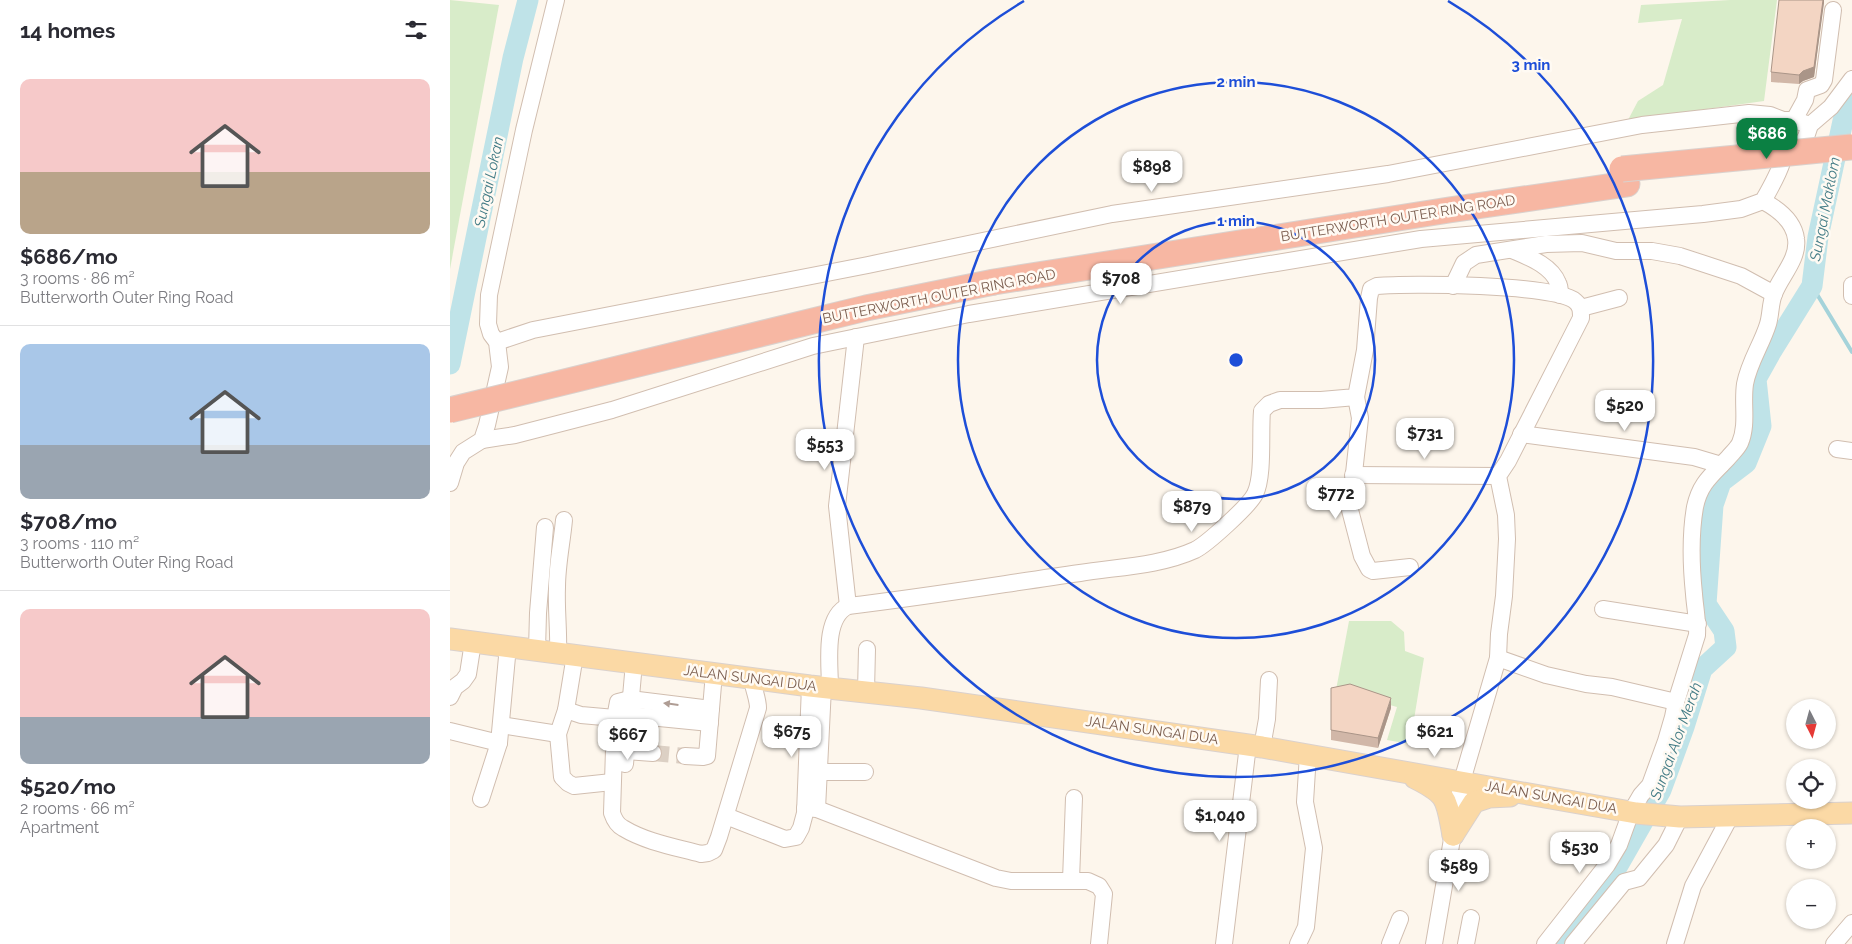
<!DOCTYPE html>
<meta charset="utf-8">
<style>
:root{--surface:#fff;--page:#f7f7f7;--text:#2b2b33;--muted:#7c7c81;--line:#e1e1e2;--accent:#0b8043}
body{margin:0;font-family:Raleway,sans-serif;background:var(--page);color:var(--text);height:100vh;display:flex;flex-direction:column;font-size:19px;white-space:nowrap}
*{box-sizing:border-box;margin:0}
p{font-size:16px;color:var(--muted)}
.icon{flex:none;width:28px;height:28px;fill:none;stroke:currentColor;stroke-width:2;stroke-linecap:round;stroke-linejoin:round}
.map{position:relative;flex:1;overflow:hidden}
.panel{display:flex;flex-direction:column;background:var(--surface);width:450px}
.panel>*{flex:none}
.needle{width:32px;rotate:174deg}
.tools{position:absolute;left:1336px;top:699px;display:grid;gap:10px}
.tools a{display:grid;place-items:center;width:50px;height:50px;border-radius:50%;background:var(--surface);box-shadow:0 1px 4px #0004;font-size:25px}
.price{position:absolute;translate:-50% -42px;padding:0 11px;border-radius:10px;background:#fff;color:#222;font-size:16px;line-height:32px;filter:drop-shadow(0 1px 2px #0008)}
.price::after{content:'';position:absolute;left:50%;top:30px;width:15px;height:11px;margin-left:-8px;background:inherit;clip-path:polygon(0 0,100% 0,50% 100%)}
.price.on{background:var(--accent);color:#fff}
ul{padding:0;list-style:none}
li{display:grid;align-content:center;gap:10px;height:265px;padding:0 20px}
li+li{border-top:1px solid var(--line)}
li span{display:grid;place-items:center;height:155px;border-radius:10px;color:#555}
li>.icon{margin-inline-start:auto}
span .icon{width:90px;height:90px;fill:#fffc;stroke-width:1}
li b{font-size:21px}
h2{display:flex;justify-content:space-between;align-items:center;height:60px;padding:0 20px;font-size:21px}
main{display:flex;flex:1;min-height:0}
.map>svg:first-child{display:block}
</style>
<main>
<section class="panel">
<h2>14 homes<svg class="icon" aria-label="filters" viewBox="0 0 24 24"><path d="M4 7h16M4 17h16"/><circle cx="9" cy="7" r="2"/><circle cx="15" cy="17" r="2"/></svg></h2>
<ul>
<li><span style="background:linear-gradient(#f6c9c9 60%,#b9a48a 0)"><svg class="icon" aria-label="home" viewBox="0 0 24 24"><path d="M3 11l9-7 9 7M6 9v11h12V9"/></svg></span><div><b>$686/mo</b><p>3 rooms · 86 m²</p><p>Butterworth Outer Ring Road</p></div></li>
<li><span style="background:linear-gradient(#a9c7e8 65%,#9aa5b1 0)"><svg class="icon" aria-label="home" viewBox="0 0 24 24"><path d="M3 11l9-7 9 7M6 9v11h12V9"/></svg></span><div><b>$708/mo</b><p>3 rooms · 110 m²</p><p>Butterworth Outer Ring Road</p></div></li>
<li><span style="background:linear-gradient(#f6c9c9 70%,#9aa5b1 0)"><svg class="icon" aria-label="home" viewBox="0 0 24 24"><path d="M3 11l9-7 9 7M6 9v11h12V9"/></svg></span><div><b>$520/mo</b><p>2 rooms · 66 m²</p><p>Apartment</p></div></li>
</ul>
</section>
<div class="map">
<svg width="1402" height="944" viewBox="0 0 1402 944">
<rect width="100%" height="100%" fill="#fdf6ec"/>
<g fill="#d8ecc9">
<polygon points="0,0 49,5 0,269"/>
<polygon points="1280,0 1327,0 1314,101 1178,120 1188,101 1213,85 1232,19 1188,23 1191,5"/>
<polygon points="899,621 941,621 954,632 955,651 974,658 960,744 937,740 947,707 886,690"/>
</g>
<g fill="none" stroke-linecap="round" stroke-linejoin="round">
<polyline stroke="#a5d3da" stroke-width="4" points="1362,286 1402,352"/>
<g stroke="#bfe3e8" stroke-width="21">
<polyline points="0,364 63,58 78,0"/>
<polyline points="1110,944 1151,895 1211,790 1234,727 1252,669 1276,647 1274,631 1256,604 1263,505 1271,482 1296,463 1311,426 1306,379 1321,352 1362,286 1368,237 1393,121 1402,104"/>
</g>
<polyline stroke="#dcd0c4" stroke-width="16" stroke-dasharray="16 8" stroke-linecap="butt" points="203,753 235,756"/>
<g stroke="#d1beb0" stroke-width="18">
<g id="minor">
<polyline points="1344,120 1355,100 1357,90 1371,85 1374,80 1383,10"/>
<polyline points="1340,156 1348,150 1356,137 1360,125 1381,107 1402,79"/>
<path d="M1062,250c16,7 39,15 46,33 2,3 2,8 2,12"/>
<polyline points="1402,285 1402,296"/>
<polyline points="1003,286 1014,263 1026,255 1096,244 1132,243 1166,251 1202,251 1230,256 1291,276 1324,294"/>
<polyline points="1131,308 1169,298"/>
<polyline points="47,342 83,330 418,265 662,214 938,174 1192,125 1299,113 1320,115 1333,120 1344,120 1360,125"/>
<polyline points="906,397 910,418 900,510 912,556 919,569 923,571 960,567"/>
<polyline points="1071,434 1244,457 1271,465"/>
<path d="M32,440l33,-5 97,-25 201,-64 156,-32 452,-75 282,-25 38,-5 22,-8c16,-28 28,-48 20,-81"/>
<polyline points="1387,449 1402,451"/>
<polyline points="903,475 1048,476"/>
<polyline points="0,483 6,463 13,452 32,440 37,425 50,367 47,342 41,334 38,324 39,295 74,130 106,0"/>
<polyline points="398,606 387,506 406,337"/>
<polyline points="1153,609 1248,624"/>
<polyline points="87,650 88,613 95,527"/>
<path d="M108,653c1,-22 -2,-44 -1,-66 0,-22 5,-45 7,-67"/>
<polyline points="125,655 116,710 108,734 112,777 118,783 124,786 162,782"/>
<polyline points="1048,658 1096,675 1136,684 1162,687 1226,702"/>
<path d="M380,688c0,-24 -7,-70 18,-82 77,-9 155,-22 232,-33 37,-6 80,-7 115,-23 12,-6 54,-44 60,-56 9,-18 5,-61 7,-83l7,-7 11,-4h41l35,-3 9,-47 4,-52 2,-9 6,-3c31,-3 178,-2 198,15 6,5 6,10 6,17l-73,143 -10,15 8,39 1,24 -3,57 -5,38 -1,24 -36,123 -28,163"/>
<polyline points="416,691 417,649"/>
<polyline points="0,697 5,687 13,681 18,674 23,642"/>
<path d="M261,709l-81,-10 -12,3 -3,16 -3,95c2,6 5,12 11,15 23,14 52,19 78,26l7,-1 6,-3 5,-13 39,-129c0,-10 -5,-19 -6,-30"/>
<polyline points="116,710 131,715 165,718"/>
<polyline points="179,715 260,723"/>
<polyline points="51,725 108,734"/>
<polyline points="0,731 49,743"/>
<polyline points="812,747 817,719 819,680"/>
<polyline points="176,751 203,753"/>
<polyline points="235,756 253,757 257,756 264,673"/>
<polyline points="175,764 184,663"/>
<polyline points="369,772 415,772"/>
<polyline points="31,799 49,743 58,646"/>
<polyline points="355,808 367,809 546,878 561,881 638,881 649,886 654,894 649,944"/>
<polyline points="367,809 373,687"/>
<polyline points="276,816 335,839 346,837 351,828 355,813 360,686"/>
<polyline points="621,880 624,798"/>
<polyline points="774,944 798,745"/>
<polyline points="848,944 856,927 864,848 855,802 858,754"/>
<polyline points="940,944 950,919"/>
<polyline points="1016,944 1021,918"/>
<path d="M1095,944l62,-79 12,-20 12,-33 10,-17 9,-10 16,-44 7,-24 3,-15 21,-67c1,-14 -2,-27 -3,-41 -3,-29 -4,-58 1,-87 5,-24 17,-32 33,-49 4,-5 9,-9 12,-15 8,-19 2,-39 5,-59 4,-22 17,-40 23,-60 3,-10 2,-20 6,-30 6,-17 25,-35 22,-55 -2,-18 -18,-30 -33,-38"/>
<polyline points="1123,944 1174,882 1189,878 1216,845 1230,817"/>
<polyline points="1225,944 1243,886 1280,817"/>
<polyline points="1384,944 1402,923"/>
</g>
</g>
<g stroke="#dad1cd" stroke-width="23">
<g id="major">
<polyline points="0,639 360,686 471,698 812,747 1186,813 1230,817 1402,813"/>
<path d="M965,778c34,17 31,21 38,57"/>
<polyline points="1003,835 1024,802 1039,797 1060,796"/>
</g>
</g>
<g stroke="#dad1cd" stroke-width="27">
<polyline id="highway" points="544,282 999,210 1177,184"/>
</g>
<use href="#minor" stroke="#fff" stroke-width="16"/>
<use href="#major" stroke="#fbd9a5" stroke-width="21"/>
<use href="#highway" stroke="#f7b7a3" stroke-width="25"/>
<g stroke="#dad1cd" stroke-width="27" stroke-linecap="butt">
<g id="highway-bridge">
<polyline points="1172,169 1402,147"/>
<polyline points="0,410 416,308 544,282"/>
</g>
</g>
<use href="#highway-bridge" stroke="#f7b7a3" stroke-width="25"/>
</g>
<g fill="#d1b7a8">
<polygon points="1374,0 1364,77 1353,81 1349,84 1321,82 1321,72"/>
<polygon points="881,688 941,708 928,748 881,740"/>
</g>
<g fill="#aa9588">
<polygon points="1373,0 1374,0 1374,3 1364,77 1353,81 1349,84 1349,75"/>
<polygon points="941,698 941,708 928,748 928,738"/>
</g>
<g fill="#f3d5c3" stroke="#aa9588">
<polygon points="1329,0 1373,0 1364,67 1353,71 1349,75 1321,72"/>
<polygon points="900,684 941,698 928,738 881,730 881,688"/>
</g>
<defs><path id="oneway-solid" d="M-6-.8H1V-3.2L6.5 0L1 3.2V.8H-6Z" transform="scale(1.25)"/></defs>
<use fill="#af9d94" href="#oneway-solid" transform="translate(221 704) rotate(-173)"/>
<g fill="none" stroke="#1d4ed8" stroke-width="2.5">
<circle cx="786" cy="360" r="139"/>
<circle cx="786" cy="360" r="278"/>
<path d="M998 1A417 417 0 1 1 574 1"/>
</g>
<g text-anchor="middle" stroke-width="5" stroke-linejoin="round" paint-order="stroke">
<g font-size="14" fill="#7a5c4d" stroke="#fffaf3">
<text transform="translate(948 218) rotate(-9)" y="5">BUTTERWORTH OUTER RING ROAD</text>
<text transform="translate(489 296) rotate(-11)" y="5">BUTTERWORTH OUTER RING ROAD</text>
<text transform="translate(300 678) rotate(7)" y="5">JALAN SUNGAI DUA</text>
<text transform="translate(702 730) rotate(8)" y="5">JALAN SUNGAI DUA</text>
<text transform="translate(1101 797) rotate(10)" y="5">JALAN SUNGAI DUA</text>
</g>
<g font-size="15" font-style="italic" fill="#437c86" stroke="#fffaf3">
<text transform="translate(39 182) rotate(-78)" y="5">Sungai Lokan</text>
<text transform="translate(1375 209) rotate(-79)" y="5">Sungai Maklom</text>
<text transform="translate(1226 741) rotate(-70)" y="5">Sungai Alor Merah</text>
</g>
</g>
<circle cx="786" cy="360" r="8" fill="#1d4ed8" stroke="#fffaf3" stroke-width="2.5"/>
<g font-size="15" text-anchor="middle" font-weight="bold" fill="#1d4ed8" stroke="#fffaf3" stroke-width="5" stroke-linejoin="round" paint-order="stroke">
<text x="1081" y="70">3 min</text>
<text x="786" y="87">2 min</text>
<text x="786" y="226">1 min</text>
</g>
</svg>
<div class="tools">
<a><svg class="needle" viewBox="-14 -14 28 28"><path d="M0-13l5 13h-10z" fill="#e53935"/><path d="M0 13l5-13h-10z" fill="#7c7c81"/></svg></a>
<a><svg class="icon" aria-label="locate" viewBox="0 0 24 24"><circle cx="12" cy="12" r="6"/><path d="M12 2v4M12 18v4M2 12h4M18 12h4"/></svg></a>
<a>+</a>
<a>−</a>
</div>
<b class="price on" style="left:1317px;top:160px">$686</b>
<b class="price" style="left:702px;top:193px">$898</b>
<b class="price" style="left:671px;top:305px">$708</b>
<b class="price" style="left:1175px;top:432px">$520</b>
<b class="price" style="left:975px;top:460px">$731</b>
<b class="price" style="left:375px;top:471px">$553</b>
<b class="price" style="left:886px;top:520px">$772</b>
<b class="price" style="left:742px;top:533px">$879</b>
<b class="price" style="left:342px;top:758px">$675</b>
<b class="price" style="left:985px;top:758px">$621</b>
<b class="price" style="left:178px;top:761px">$667</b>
<b class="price" style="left:770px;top:842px">$1,040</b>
<b class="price" style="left:1130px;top:874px">$530</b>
<b class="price" style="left:1009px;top:892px">$589</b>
</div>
</main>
